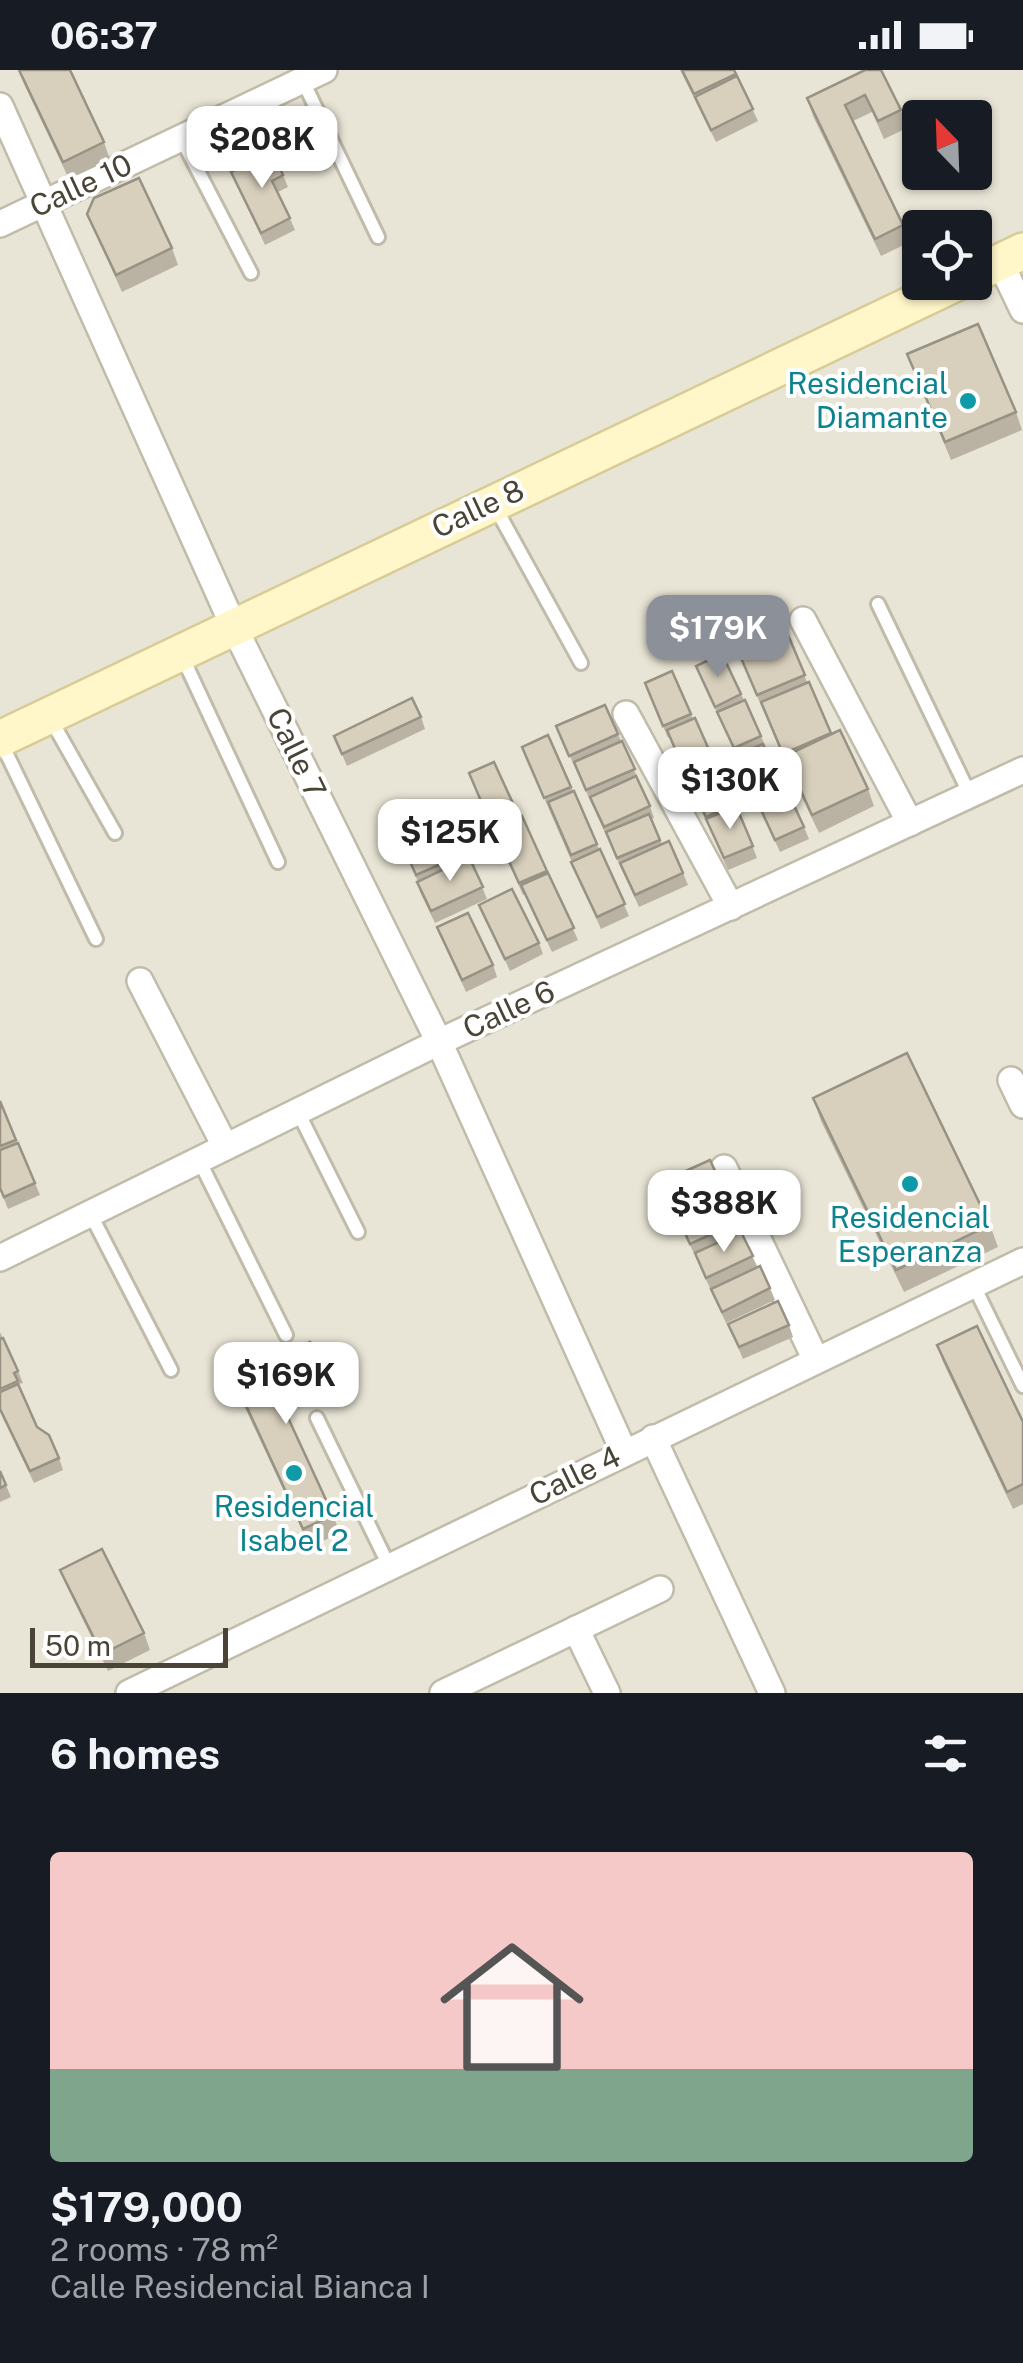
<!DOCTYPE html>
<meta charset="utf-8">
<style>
:root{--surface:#171b24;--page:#242831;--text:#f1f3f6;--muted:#9ea1a6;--accent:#8c9099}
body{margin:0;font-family:"Public Sans",sans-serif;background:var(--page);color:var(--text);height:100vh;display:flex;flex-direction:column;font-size:38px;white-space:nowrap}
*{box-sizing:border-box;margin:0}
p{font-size:32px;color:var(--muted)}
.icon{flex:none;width:55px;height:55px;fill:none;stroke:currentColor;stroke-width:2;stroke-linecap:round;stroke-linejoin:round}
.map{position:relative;height:1623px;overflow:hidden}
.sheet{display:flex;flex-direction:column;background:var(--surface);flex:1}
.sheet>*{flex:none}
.needle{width:65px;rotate:337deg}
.fabs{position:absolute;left:902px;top:30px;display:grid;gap:20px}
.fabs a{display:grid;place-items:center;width:90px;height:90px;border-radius:10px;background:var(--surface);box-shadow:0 2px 8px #0004;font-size:50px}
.scale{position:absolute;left:30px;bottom:25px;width:198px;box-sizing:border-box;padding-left:10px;border:5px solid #494436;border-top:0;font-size:28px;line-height:35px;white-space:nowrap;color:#494436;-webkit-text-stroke:8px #fff;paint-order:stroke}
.price{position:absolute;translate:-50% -85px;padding:0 22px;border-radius:20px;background:#fff;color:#222;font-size:32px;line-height:65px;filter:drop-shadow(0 2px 5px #0008)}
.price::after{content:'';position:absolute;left:50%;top:60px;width:30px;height:22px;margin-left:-15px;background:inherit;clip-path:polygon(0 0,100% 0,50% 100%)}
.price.selected{background:var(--accent);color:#fff}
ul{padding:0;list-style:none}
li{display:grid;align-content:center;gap:20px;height:530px;padding:0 50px}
li span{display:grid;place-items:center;height:310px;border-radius:10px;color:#555}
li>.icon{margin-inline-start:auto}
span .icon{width:180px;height:180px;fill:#fffc;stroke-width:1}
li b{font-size:42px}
h2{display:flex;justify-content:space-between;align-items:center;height:120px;padding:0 50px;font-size:42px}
.status{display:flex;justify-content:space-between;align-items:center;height:70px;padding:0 50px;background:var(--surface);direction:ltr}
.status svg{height:28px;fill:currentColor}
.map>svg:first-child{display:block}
</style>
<div class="status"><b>06:37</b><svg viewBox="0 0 49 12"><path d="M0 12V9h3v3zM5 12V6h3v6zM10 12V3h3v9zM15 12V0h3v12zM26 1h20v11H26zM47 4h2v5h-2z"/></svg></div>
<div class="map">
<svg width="1023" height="1623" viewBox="0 0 1023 1623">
<rect width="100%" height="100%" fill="#f5f2e9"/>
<path fill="#e9e5d6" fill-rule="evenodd" d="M0,0h1023v1623h-1023zM920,48h55v54h-55zM920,158h55v54h-55z"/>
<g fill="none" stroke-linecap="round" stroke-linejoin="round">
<g stroke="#c1bbaa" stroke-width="18">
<g id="lane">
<polyline points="301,7 378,167"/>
<polyline points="181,68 251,203"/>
<polyline points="494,435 581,593"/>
<polyline points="878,534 970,725"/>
<polyline points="181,584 278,792"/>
<polyline points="50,648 115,763"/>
<polyline points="1,672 96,869"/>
<polyline points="298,1042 358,1162"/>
<polyline points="199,1090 286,1265"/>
<polyline points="91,1145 171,1300"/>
<polyline points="973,1214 1023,1316"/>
<polyline points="317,1348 389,1496"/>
</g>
</g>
<g stroke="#c1bbaa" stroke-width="30">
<g id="street">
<polyline points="0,36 233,555 439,972 624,1382"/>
<polyline points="0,154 324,0"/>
<polyline points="1000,192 1023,240"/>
<polyline points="803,550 910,753"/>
<polyline points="626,644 731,837"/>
<polyline points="140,911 225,1076"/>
<polyline points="1011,1010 1023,1035"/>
<polyline points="724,1098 815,1288"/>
<polyline points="0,1188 439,972 1023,700"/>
<polyline points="653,1368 772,1623"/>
<polyline points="576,1559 607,1623"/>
<polyline points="129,1623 1023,1191"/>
<polyline points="443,1623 660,1519"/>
</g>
</g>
<g stroke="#d8cc96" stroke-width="40">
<g id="secondary">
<polyline points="975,204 1023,181"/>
<polyline points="0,669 958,212"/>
</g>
</g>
<use href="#lane" stroke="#fff" stroke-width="12"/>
<use href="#street" stroke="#fff" stroke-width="25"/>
<use href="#secondary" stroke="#fff7c9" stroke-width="35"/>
</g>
<g fill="#bab3a3">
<polygon points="19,0 104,72 110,90 69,109 24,14"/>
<polygon points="680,0 734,0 758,51 716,72"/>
<polygon points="865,0 901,40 907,58 884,69 872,42 853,51 903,155 910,172 881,186 813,46 807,28"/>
<polygon points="231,102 283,105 288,117 278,122 295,160 265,175"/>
<polygon points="87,144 172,178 178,195 122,222"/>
<polygon points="907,284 1016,342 1022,360 951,390"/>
<polygon points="783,553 807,612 832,664 868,719 874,736 819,763 787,696 740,586"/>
<polygon points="696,596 741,624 761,666 782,717 804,757 809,769 780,782 758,734 755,736 739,698 736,685"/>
<polygon points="672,601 693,649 695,648 715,693 736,732 757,788 728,800 669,667 668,668 645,613"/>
<polygon points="605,635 650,736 654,748 651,749 662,774 683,803 688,815 639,837 556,656"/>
<polygon points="421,647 425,659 347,696 334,666"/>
<polygon points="548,665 629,846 601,859 522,677"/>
<polygon points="469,703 516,740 519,748 522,746 578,870 552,882 525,825 523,825"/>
<polygon points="402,773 468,782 487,829 435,853 421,824 417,812 418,812"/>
<polygon points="479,835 539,873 543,884 510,901"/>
<polygon points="437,857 493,895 497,907 466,922"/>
<polygon points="813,1028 990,1155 998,1177 904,1222 821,1051"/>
<polygon points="0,1031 40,1125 8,1139 0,1119"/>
<polygon points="661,1112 723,1118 727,1130 726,1130 740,1162 757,1197 770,1218 775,1230 726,1253"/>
<polygon points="728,1254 789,1255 793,1267 743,1289"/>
<polygon points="0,1262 18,1301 23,1313 19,1314 22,1323 37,1357 59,1388 63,1400 34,1413 0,1342"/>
<polygon points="937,1275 1023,1352 1023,1434 1013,1439 943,1292"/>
<polygon points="326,1304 332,1322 286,1343 333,1445 340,1463 310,1477 239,1325 233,1307"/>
<polygon points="0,1401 11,1427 0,1432"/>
<polygon points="60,1500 144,1563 150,1580 108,1601 67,1517"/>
</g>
<g fill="#d8d0bd" stroke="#979284" stroke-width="2.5">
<polygon points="19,0 70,0 104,72 63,92"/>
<polygon points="682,0 734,0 736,4 694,24"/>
<polygon points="865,0 881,0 901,40 878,51 865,25 845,35 903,155 875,169 807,28"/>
<polygon points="737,6 753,39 711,60 695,27"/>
<polygon points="272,82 283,105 272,111 290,148 261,163 231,102"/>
<polygon points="139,108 172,178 116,205 87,144 94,128"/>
<polygon points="978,254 1016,342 945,372 907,284"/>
<polygon points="783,553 805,605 757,625 735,574"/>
<polygon points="722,584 741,624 715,637 696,596"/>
<polygon points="672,601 691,644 663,656 645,613"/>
<polygon points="809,612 831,663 783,684 761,632"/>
<polygon points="412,628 421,647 342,684 334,666"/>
<polygon points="745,630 761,666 734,678 717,642"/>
<polygon points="605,635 618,664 569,686 556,656"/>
<polygon points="695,648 713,689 685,702 667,660"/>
<polygon points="840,660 868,719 812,745 785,686"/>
<polygon points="548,665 571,717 544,728 522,677"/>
<polygon points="622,671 635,699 586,720 574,692"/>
<polygon points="763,674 780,711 751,724 735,686"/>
<polygon points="494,692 516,740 490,752 469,703"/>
<polygon points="717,692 736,732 706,747 686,706"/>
<polygon points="636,706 650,736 604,757 590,727"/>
<polygon points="785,716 804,757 775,770 756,729"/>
<polygon points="574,721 597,774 571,785 548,732"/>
<polygon points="736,736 753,776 724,788 706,749"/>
<polygon points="649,744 660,770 617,788 606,762"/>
<polygon points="522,746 547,801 519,813 494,759"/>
<polygon points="454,750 468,782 416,805 402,773"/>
<polygon points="669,771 683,803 635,825 620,793"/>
<polygon points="600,779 625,834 597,847 571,792"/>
<polygon points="469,787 483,817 431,841 417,812"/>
<polygon points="548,803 574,858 547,870 521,815"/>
<polygon points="512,819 539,873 505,889 479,835"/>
<polygon points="468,843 493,895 462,910 437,857"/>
<polygon points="907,983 990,1155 896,1200 813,1028"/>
<polygon points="0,1031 16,1070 0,1076"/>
<polygon points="18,1073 35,1113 4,1127 0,1118 0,1080"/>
<polygon points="710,1090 723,1118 674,1140 661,1112"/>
<polygon points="725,1129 736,1153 690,1174 679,1150"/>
<polygon points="741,1162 753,1186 706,1208 695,1183"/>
<polygon points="760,1196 770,1218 722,1242 711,1219"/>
<polygon points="778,1231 789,1255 739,1277 728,1254"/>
<polygon points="977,1256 1023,1352 1023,1414 1007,1422 937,1275"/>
<polygon points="3,1268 18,1301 14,1303 18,1311 0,1319 0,1269"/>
<polygon points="310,1272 326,1304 278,1326 333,1445 303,1459 233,1307"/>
<polygon points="18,1314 37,1357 49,1365 59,1388 30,1401 0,1339 0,1322"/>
<polygon points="0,1401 6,1415 0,1418"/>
<polygon points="102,1479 144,1563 102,1584 60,1500"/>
</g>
<g fill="#0f9aa8" stroke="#fff" stroke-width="4">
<circle cx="968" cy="331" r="10"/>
<circle cx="910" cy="1114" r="10"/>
<circle cx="294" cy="1403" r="10"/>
</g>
<g text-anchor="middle" stroke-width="8" stroke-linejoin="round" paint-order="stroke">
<g font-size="30" fill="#494436" stroke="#fff">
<text transform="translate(81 116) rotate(-25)" y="10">Calle 10</text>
<text transform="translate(478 439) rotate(-25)" y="10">Calle 8</text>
<text transform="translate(296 683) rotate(64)" y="10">Calle 7</text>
<text transform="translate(509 940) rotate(-25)" y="10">Calle 6</text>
<text transform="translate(575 1406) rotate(-26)" y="10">Calle 4</text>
</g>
<g font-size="30" fill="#0d838f" stroke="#fff">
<text x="948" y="324" text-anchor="end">Residencial<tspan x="948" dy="34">Diamante</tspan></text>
<text x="910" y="1158">Residencial<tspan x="910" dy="34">Esperanza</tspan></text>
<text x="294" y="1447">Residencial<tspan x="294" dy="34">Isabel 2</tspan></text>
</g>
</g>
</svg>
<div class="fabs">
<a><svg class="needle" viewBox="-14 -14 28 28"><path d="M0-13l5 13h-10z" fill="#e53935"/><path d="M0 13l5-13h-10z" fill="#9ea1a6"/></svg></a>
<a><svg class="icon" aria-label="locate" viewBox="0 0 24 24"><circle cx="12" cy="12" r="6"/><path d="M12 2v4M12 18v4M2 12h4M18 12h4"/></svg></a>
</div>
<div class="scale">50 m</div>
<b class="price" style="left:262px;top:121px">$208K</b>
<b class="price selected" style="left:718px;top:610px">$179K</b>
<b class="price" style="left:730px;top:762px">$130K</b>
<b class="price" style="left:450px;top:814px">$125K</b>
<b class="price" style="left:724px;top:1185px">$388K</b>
<b class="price" style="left:286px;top:1357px">$169K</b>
</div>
<section class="sheet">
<h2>6 homes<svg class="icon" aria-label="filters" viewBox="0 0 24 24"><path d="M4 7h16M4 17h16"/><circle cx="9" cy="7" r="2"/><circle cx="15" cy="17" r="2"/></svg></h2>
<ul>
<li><span style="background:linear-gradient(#f6c9c9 70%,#7fa58c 0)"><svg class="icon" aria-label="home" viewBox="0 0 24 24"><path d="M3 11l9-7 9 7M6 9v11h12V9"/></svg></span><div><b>$179,000</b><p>2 rooms · 78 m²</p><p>Calle Residencial Bianca I</p></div></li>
</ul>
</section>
